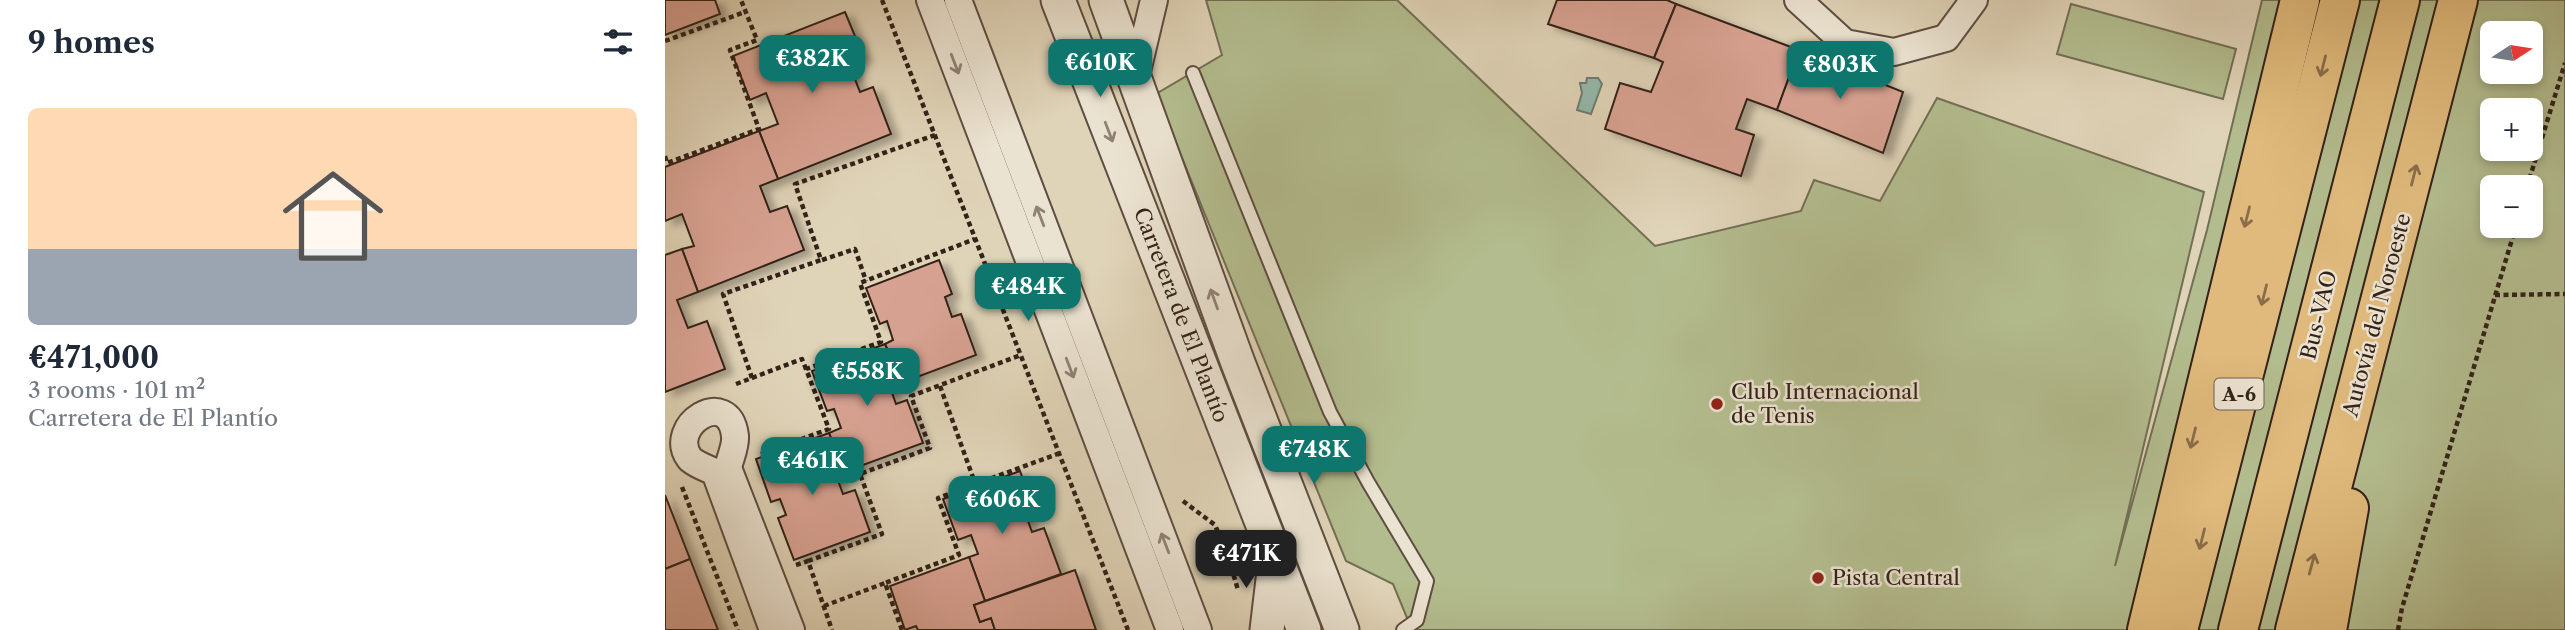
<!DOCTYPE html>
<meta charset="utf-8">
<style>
:root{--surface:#fff;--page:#f2f2f3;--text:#1f2937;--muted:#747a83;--accent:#0f766e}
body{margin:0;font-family:"Libre Caslon Text",serif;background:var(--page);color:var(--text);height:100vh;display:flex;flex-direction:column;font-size:26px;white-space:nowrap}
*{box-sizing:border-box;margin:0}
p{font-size:23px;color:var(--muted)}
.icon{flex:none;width:38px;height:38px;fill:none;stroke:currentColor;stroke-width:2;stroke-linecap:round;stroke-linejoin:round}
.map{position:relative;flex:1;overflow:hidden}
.side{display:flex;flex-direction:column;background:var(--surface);width:665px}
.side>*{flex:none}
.needle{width:46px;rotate:78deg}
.fabs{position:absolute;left:1815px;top:21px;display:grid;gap:14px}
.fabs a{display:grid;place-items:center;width:63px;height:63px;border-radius:10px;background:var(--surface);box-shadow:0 4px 10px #0003;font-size:35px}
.price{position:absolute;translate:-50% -60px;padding:0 16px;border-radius:14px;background:var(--accent);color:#fff;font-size:23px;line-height:46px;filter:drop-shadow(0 2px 4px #0008)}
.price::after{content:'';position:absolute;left:50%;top:42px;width:21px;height:16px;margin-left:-10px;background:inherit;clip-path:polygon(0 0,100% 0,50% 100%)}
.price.current{background:#222;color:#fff}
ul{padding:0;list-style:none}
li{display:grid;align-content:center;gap:14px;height:371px;padding:0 28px}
li span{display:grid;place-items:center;height:217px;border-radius:10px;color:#555}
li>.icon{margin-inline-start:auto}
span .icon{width:126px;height:126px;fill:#fffc;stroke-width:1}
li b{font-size:30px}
h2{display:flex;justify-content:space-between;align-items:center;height:84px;padding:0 28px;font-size:30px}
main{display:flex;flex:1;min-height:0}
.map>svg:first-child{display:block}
</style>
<main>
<section class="side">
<h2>9 homes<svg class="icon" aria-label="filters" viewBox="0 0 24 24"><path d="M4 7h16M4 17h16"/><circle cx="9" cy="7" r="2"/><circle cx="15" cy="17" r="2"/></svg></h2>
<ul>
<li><span style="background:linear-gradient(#ffd9b3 65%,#9aa5b1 0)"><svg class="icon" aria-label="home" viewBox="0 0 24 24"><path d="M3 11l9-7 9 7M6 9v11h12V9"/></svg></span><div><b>€471,000</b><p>3 rooms · 101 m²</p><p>Carretera de El Plantío</p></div></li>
</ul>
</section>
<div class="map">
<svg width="1900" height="630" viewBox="0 0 1900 630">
<defs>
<filter id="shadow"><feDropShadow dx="8" dy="4.5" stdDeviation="3.5" flood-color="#0004"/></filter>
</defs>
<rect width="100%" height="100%" fill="#e0d4b8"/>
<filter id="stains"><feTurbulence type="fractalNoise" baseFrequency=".00286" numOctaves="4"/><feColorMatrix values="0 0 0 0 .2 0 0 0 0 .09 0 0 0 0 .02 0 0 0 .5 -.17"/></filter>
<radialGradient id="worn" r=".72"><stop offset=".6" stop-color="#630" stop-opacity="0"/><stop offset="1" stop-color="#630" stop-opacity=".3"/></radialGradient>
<g fill="#b3bc8e" stroke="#736f54" stroke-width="2" fill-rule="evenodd">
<path d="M541,0h191l258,246 146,-35 13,-31 66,21 57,-103 267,94 -89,374 92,-336 55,-230h303v630h-1153l-19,-46 -47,-23 -190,-467 66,-39zM1827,33h39v39h-39zM1827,110h39v39h-39zM1827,187h39v39h-39z"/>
<polygon points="1406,4 1571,49 1558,99 1392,54"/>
</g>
<polygon fill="#94b8ab" stroke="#6d7c71" stroke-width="2" points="922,78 933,78 937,84 926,114 912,110 917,93 915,83 921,83"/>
<g fill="#d8a292" stroke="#332219" stroke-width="2" filter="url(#shadow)">
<polygon points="0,0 50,0 55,14 0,35"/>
<polygon points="892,0 1002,0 1011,4 989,58 883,24"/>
<polygon points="1011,4 1134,50 1112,110 1082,99 1071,129 1089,135 1076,176 940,129 955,83 986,92 998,62 989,58"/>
<polygon points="180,12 199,58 184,64 195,92 208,87 226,134 113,179 94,131 113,124 101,93 85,100 68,56"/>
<polygon points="1134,50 1238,92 1218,153 1112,110"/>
<polygon points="94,131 113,179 95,186 105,212 122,206 139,250 33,292 17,249 29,246 17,214 0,221 0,167"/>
<polygon points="17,249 33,292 12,300 23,328 42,321 60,369 0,392 0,255"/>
<polygon points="274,260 287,294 280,297 287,317 296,314 311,355 236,383 220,344 228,340 222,321 215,324 201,288"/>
<polygon points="220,344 236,383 225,387 231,404 242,400 258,443 179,472 164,433 176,428 169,409 162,411 147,371"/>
<polygon points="164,433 179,472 171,475 178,494 190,490 205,532 129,560 113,518 121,515 115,499 106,502 91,459"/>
<polygon points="355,471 369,509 360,513 367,532 379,528 396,574 320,601 304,557 313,554 306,535 293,540 278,499"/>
<polygon points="0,495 25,559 0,569"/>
<polygon points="304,557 320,601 309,605 315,622 326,618 330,630 253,630 251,626 240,630 225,586"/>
<polygon points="25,559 43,605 53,630 0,630 0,569"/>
<polygon points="410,570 431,630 330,630 326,618 315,622 309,605"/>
</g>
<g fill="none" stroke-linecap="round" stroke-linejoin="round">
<g stroke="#5e4e41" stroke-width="16">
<polyline id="service" points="528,73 665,412 703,482 762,581 752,620 738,630"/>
</g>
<g stroke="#5e4e41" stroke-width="30">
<g id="minor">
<polyline points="265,0 505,630"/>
<polyline points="293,0 533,630"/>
<polyline points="1133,0 1180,43 1229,52 1281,38 1309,0"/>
<polyline points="470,80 489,0"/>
<path d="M108,630l-58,-158c-9,-4 -18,-7 -25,-13 -25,-33 39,-74 45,-23 1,10 -5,22 -7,32l63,162"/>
</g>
</g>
<g stroke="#5e4e41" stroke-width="37">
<g id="tertiary">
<polyline points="393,0 639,630"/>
<polyline points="441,0 573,363 677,630"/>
<polyline points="602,630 610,563"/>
</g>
</g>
<g stroke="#332219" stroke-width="42">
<g id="motorway">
<polyline points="1482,630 1635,0"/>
<polyline points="1513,630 1675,0"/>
<polyline points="1573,630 1735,0"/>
<polyline points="1630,630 1793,0"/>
<polyline points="1662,630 1684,508"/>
</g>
</g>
<g stroke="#332219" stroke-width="4.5" stroke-dasharray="5 3.5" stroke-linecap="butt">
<polyline points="217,0 463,630"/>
<polyline points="0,41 80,12"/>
<polyline points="0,156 2,163 94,129 65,50 92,40 76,0"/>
<polyline points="1862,187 1900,63"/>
<polyline points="157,260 190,249 201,281"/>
<polyline points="1830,295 1900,294"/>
<polyline points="87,378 137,359 141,369"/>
<polyline points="71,384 87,378 58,294 156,260 130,184 270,135"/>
<polyline points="275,386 310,483"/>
<polyline points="96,454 164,429 141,369 216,342 195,283 310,239"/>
<polyline points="17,487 73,630"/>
<polyline points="518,501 550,525 563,556 573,590"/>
<polyline points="143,561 217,534 195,474 265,448 246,396 356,355"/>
<polyline points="131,565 143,561 167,630"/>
<polyline points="159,606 220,583"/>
<polyline points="237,630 220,583 294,555 273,498 395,453"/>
<polyline points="1733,630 1737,608 1851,226"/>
</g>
<use href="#service" stroke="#ebe3d1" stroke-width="12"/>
<use href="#minor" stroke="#ebe3d1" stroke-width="26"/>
<use href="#tertiary" stroke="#ebe3d1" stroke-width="33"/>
<use href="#motorway" stroke="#e0ba7c" stroke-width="38"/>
</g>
<defs><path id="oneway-shaft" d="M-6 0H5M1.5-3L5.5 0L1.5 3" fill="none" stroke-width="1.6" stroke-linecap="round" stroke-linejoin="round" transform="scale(1.75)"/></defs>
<g stroke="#8f8275">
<use href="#oneway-shaft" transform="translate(290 64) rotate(69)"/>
<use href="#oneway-shaft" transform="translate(444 132) rotate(69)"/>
<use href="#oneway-shaft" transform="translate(375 216) rotate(-111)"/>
<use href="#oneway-shaft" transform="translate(549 299) rotate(-110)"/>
<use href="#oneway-shaft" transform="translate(405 368) rotate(69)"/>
<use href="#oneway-shaft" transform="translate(500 543) rotate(-111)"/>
</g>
<g stroke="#8a6e4a">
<use href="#oneway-shaft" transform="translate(1658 66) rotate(104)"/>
<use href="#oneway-shaft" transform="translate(1749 175) rotate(-76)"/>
<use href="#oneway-shaft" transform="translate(1582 217) rotate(104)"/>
<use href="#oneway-shaft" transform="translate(1599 295) rotate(104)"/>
<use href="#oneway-shaft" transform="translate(1528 438) rotate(104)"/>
<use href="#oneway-shaft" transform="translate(1537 539) rotate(104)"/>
<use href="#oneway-shaft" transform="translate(1647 564) rotate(-75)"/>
</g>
<g fill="#8f2418" stroke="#ebe3d1" stroke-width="2.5">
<circle cx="1052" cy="404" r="7"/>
<circle cx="1153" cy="578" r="7"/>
</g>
<g text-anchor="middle" stroke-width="5" stroke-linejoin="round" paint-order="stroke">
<rect fill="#ebe3d1" stroke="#6a5c50" stroke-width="2" x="1549.5" y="378.5" width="49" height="31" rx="5"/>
<g font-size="19" font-weight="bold" fill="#332219">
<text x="1574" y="401">A-6</text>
</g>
<g font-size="21" fill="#332219" stroke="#ebe3d1">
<text transform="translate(516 315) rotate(69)" y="7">Carretera de El Plantío</text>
<text transform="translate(1654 315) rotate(-76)" y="7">Bus-VAO</text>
<text transform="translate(1712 315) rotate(-75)" y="7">Autovía del Noroeste</text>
</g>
<g font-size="21" fill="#332219" stroke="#ebe3d1" text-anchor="start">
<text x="1066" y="399">Club Internacional<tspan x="1066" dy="24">de Tenis</tspan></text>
<text x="1167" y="585">Pista Central</text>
</g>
</g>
<rect width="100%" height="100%" filter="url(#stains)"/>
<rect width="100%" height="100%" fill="url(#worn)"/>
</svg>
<div class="fabs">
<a><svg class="needle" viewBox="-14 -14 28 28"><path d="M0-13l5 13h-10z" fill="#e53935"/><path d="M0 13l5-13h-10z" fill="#747a83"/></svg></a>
<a>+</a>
<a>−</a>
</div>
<b class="price" style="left:147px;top:95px">€382K</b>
<b class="price" style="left:435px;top:99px">€610K</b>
<b class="price" style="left:1175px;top:101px">€803K</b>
<b class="price" style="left:363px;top:323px">€484K</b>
<b class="price" style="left:202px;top:408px">€558K</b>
<b class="price" style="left:649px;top:486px">€748K</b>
<b class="price" style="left:147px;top:497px">€461K</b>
<b class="price" style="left:337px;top:536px">€606K</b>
<b class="price current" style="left:581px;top:590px">€471K</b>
</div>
</main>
